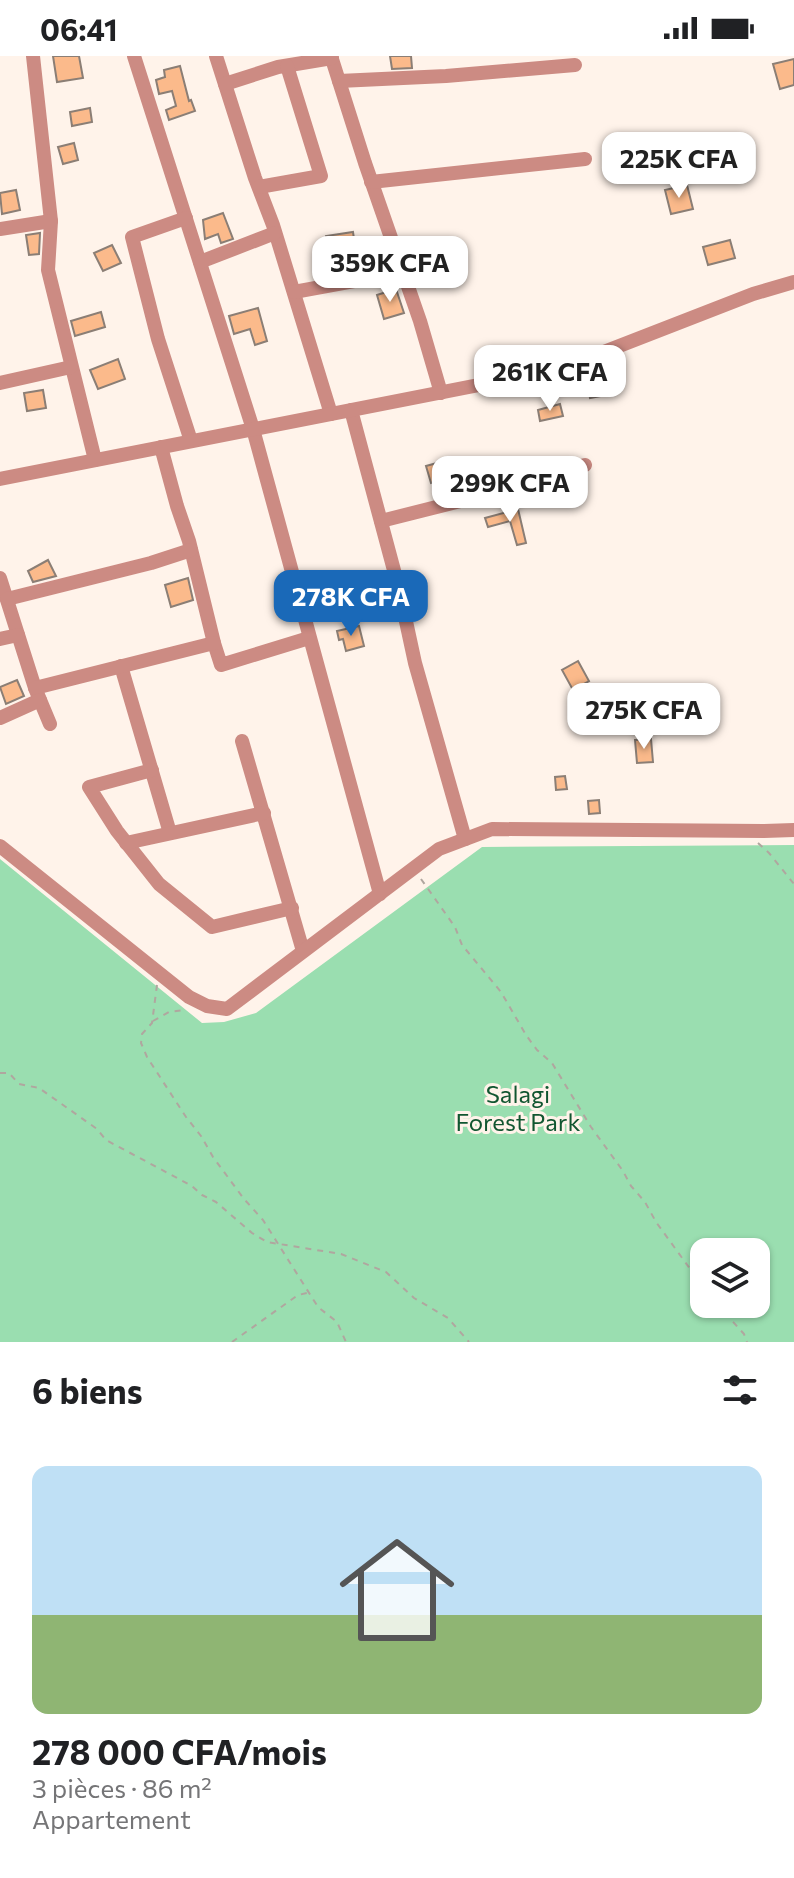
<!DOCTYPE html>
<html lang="fr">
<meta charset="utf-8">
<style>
:root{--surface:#fff;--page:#f2f2f2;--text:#202124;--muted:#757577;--line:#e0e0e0;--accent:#1a69b8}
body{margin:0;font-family:Commissioner,sans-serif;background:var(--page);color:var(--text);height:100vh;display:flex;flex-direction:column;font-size:30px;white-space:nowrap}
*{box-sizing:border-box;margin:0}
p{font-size:26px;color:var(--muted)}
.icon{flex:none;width:44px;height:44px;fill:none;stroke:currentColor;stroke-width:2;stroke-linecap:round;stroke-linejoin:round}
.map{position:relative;height:1286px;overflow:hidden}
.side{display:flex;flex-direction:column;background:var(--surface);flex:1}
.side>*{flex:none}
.controls{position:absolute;left:690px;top:1182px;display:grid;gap:16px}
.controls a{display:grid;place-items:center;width:80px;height:80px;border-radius:16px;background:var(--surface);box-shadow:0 2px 6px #0004;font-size:40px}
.price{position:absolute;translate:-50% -68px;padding:0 18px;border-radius:16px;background:#fff;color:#222;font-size:26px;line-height:52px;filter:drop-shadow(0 2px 4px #0008)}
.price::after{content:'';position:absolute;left:50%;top:48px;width:24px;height:18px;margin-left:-12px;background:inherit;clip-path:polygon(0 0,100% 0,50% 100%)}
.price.active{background:var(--accent);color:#fff}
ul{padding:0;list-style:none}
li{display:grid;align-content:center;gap:16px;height:424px;padding:0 32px}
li+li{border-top:2px solid var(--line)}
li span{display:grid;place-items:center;height:248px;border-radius:16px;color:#555}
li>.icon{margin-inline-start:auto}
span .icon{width:144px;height:144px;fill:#fffc;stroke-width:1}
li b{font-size:34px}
h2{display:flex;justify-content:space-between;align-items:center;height:96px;padding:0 32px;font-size:34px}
.status{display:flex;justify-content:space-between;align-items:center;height:56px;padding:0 40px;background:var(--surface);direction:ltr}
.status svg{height:22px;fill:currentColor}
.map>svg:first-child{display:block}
</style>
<div class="status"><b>06:41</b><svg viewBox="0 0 49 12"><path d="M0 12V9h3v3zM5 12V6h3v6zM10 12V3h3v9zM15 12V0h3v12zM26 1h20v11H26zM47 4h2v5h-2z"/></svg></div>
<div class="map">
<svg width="794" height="1286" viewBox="0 0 794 1286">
<rect width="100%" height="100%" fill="#fff3ea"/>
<path fill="#9adeb0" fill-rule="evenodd" d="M794,789v497h-794v-483l202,164 22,-1 32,-9 226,-166zM704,1196h52v52h-52z"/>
<g fill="#fbba8b" stroke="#8b7e75" stroke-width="2">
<polygon points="53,0 79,0 83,22 57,26"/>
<polygon points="390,0 411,0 412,12 392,13"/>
<polygon points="794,3 794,29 780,33 773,8"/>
<polygon points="180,10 189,45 191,44 195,55 169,64 166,54 176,50 172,35 159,38 156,24 165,21 164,14"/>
<polygon points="90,52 92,66 72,70 70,56"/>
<polygon points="74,87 78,104 63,108 58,91"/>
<polygon points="687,129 693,153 671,158 665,134"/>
<polygon points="16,134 20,154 2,158 0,137"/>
<polygon points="223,157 233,183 221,187 218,178 205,183 203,164"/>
<polygon points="353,176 355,190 328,193 326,180"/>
<polygon points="40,177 39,198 29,199 26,179"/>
<polygon points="730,184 735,202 708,209 703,191"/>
<polygon points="112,189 121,207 103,215 94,197"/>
<polygon points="396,233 404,257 384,263 377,239"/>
<polygon points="258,252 267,285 255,289 250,273 234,278 229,260"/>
<polygon points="101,256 105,271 75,280 71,265"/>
<polygon points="118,303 125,323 98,333 90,314"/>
<polygon points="598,322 601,340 590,342 587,324"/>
<polygon points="43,334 46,352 27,355 24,337"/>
<polygon points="560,348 563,360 540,365 538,354"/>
<polygon points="448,404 453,420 431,427 426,410"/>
<polygon points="518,453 526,487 517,489 510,465 488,471 485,462"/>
<polygon points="48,504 56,520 33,526 28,515"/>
<polygon points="188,522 193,544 171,551 165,529"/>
<polygon points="359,570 364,590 346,595 343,583 339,584 337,575"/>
<polygon points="578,605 589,625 573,634 562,614"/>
<polygon points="17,624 24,640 6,648 0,631"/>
<polygon points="651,683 653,706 637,707 635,684"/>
<polygon points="565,720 567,733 556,734 555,721"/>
<polygon points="599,744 600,757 589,758 588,745"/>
</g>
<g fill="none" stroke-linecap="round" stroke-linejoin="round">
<g stroke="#b0a69f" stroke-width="2" stroke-dasharray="6 6" stroke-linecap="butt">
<polyline points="758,787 769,797 794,828"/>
<polyline points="421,823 455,871 462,889 501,936 526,979 537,994 552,1007 591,1071 623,1115 631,1130 645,1146 656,1166 704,1232"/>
<polyline points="157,929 152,967 142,978 141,987 147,1001 186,1061 201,1080 213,1101 244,1143 263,1164 318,1251 337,1266 346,1286"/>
<polyline points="153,965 169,956 184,954"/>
<polyline points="0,1017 9,1017 19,1028 39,1032 97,1073 106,1084 192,1130 202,1139 216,1146 252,1177 267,1186 341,1198 386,1216 414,1242 448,1262 469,1286"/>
<polyline points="717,1248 744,1278 747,1286"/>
<polyline points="232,1286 298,1239 307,1237"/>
</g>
<g stroke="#cc8b83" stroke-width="14">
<polyline points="33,0 51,165 48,214 95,404"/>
<polyline points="134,0 253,373 380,838"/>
<polyline points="216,0 255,122 273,169 331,358"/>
<polyline points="331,0 365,107 420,265 441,337"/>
<polyline points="339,25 446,20 575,9"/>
<polyline points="225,28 278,11 332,2"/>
<polyline points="371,126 585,103"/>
<polyline points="259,131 321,120 287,10"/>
<polyline points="186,162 132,181 158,283 191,385"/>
<polyline points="0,173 51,165"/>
<polyline points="200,206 275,177"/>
<polyline points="294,236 403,216"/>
<polyline points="0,327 71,311"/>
<polyline points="351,354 399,533 415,607 465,783"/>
<polyline points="161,391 177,450 189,485 214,587 221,609 309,582"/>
<polyline points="0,423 560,313 753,238 794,226"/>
<polyline points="381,465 504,434 524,423 585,409"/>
<polyline points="0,522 35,632 50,668"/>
<polyline points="7,543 151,507 191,494"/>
<polyline points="301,553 399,533"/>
<polyline points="0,583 18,579"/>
<polyline points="121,610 170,777"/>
<polyline points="35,632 214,587"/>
<polyline points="0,662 40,644"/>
<polyline points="242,685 303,895"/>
<polyline points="152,714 89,731 117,775 159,828 212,871 292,852"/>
<polyline points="126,787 264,757"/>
<polyline points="0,790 189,941 207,950 227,953 439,793 492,773 764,775 794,774"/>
</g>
</g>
<g text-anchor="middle" stroke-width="6" stroke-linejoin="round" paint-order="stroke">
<g font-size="24" fill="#115630" stroke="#fff3ea">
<text x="518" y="1047">Salagi<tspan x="518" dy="28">Forest Park</tspan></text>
</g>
</g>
</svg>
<div class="controls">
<a><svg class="icon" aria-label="layers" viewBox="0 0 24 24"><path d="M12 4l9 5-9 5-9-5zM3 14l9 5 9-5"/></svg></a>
</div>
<b class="price" style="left:679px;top:144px">225K CFA</b>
<b class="price" style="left:390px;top:248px">359K CFA</b>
<b class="price" style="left:550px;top:357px">261K CFA</b>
<b class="price" style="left:510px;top:468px">299K CFA</b>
<b class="price active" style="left:351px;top:582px">278K CFA</b>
<b class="price" style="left:644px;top:695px">275K CFA</b>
</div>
<section class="side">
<h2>6 biens<svg class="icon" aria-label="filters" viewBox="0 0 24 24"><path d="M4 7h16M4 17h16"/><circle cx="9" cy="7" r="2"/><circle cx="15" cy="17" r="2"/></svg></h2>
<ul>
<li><span style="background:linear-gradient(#bfe0f5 60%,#8fb573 0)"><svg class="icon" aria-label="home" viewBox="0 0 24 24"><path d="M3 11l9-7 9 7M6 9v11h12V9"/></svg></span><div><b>278 000 CFA/mois</b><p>3 pièces · 86 m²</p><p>Appartement</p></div></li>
</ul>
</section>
